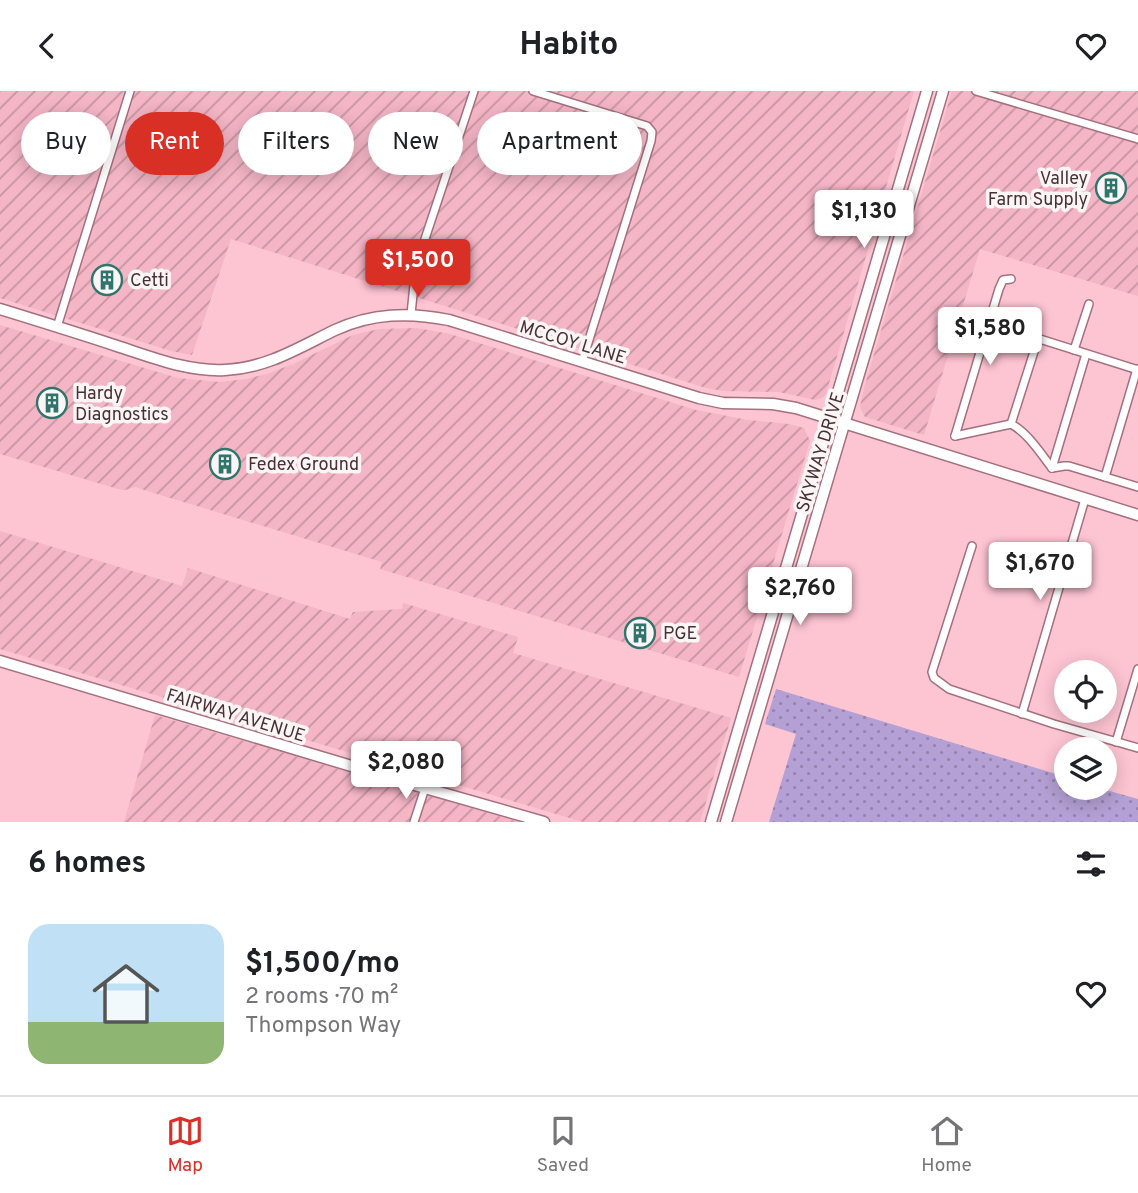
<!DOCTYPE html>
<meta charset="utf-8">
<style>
:root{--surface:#fff;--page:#f2f2f2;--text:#202124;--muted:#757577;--line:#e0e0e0;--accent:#d93025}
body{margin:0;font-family:Overpass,sans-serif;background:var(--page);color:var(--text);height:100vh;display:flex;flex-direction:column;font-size:26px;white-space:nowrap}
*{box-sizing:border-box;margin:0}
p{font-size:23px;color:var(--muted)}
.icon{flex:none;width:38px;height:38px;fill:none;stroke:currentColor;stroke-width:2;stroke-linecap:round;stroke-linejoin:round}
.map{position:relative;height:731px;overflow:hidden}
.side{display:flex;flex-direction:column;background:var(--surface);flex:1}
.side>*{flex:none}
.banner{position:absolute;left:21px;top:21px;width:700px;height:63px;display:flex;gap:14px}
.tools{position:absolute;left:1054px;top:569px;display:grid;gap:14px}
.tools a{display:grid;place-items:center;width:63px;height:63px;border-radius:50%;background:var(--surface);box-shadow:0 4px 18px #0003;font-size:35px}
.price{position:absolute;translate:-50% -60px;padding:0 16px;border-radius:7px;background:#fff;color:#222;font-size:23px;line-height:46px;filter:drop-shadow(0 2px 4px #0008)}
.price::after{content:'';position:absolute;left:50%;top:42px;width:21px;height:16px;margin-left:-10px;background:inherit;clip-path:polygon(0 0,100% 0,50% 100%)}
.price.current{background:var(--accent);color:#fff}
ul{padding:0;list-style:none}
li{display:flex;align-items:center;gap:21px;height:175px;padding:0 28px}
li+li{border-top:2px solid var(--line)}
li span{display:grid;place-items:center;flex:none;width:196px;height:140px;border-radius:21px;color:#555}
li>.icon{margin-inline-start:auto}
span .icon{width:84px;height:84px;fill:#fffc;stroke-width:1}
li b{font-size:30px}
h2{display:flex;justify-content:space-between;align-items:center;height:84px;padding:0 28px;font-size:30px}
.tag{padding:0 24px;border-radius:32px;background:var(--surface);box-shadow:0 4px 18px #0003;font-size:24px;line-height:63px}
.tag.current{background:var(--accent);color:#fff}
header{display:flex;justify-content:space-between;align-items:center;height:91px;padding:0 28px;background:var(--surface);font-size:32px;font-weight:700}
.tabs{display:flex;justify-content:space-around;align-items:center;height:98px;border-top:2px solid var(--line);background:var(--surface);font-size:19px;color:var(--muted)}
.tabs a{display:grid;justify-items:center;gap:4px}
.tabs .current{color:var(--accent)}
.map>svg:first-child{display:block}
</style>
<header><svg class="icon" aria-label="back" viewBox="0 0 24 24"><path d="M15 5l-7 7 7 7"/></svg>Habito<svg class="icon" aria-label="heart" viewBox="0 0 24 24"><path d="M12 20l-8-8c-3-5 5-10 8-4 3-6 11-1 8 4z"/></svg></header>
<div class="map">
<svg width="1138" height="731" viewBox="0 0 1138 731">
<defs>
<pattern id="industrial-furrows" width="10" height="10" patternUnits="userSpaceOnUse" patternTransform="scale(1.75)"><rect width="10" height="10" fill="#f4b5c5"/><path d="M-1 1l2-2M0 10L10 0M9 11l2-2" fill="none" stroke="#c794a1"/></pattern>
<pattern id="grass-dots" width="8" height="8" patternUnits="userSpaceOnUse" patternTransform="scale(1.75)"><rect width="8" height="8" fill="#b4a0d4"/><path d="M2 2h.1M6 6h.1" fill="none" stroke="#9483ad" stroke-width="1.8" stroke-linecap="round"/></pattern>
</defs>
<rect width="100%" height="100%" fill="#fdc4d2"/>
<g fill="url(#industrial-furrows)">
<polygon points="0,0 914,0 826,303 822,307 815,309 779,301 723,300 706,297 231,148 192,264 171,260 0,207"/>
<polygon points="952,0 1138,0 1138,205 980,158 924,344 865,326 860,316 864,297"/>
<polygon points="0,234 178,287 220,291 246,288 267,283 293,273 353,244 379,238 417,237 450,243 696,319 748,329 789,333 804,337 810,350 739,586 380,478 382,471 144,399 136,396 125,399 118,398 0,363"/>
<polygon points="0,440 182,495 188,477 350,528 353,521 402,518 403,512 518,546 513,562 731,627 700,731 583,731 0,558"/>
<polygon points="155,624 519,731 124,731"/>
</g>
<polygon fill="url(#grass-dots)" points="776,598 1066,686 1066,696 1099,697 1138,708 1138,731 769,731 796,643 765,633"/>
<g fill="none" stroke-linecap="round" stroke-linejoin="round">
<g stroke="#a4707e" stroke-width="10">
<g id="street">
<polyline points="533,0 647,35 652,41 651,50 582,271"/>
<polyline points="976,0 1138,48"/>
<polyline points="411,223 415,184 422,157 474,0"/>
<polyline points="989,232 1138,279"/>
<polyline points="57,236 130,0"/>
<polyline points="1074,259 1089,213"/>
<polyline points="1011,333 1038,248"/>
<polyline points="955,345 999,198 1003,189 1011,188"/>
<path d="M955,345l56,-12c17,9 30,30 41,44"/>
<polyline points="1052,377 1086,263"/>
<polyline points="1052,377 1064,375 1069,375 1138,396"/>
<polyline points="1105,386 1137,278"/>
<polyline points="972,455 932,581 934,587 949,598 1054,633 1138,657"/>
<polyline points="1022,623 1085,408"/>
<polyline points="1116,651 1138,578"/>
<polyline points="414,731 425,697"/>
</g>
</g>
<g stroke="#a4707e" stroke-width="13">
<g id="secondary">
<path d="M0,218c39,12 78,24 117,37 34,11 71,26 108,24 42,-2 73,-22 110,-40 37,-17 74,-18 114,-10l250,78 24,5 50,1 23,4 342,107"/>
<polyline points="0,570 425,697 544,731"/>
<polyline points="711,731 927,0"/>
<polyline points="726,731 943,0"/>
</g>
</g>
<use href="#street" stroke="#fff" stroke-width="7"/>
<use href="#secondary" stroke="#fff" stroke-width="10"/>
</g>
<defs>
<g id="building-ring" transform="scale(1.575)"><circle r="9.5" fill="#fbf5f6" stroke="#2f756b" stroke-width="1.5"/><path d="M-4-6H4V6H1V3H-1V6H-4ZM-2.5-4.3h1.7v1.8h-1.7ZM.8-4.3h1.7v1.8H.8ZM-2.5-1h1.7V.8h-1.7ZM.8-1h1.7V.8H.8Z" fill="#2f756b"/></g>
</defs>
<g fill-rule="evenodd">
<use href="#building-ring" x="1111" y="97"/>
<use href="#building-ring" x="107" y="189"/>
<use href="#building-ring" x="52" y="312"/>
<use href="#building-ring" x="225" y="373"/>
<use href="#building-ring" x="640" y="542"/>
</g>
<g text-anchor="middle" stroke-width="7" stroke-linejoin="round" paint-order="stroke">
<g font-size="18" fill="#473136" stroke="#fbf5f6" text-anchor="start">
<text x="1088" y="93" text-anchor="end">Valley<tspan x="1088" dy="21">Farm Supply</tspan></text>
<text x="130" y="195">Cetti</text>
<text x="75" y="308">Hardy<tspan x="75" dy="21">Diagnostics</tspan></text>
<text x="248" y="379">Fedex Ground</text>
<text x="663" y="548">PGE</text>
</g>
<g font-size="18" fill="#473136" stroke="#fbf5f6">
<text transform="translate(573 251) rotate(17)" y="6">MCCOY LANE</text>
<text transform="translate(820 361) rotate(-73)" y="6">SKYWAY DRIVE</text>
<text transform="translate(236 624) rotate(17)" y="6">FAIRWAY AVENUE</text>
</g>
</g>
</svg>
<div class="tools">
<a><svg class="icon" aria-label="locate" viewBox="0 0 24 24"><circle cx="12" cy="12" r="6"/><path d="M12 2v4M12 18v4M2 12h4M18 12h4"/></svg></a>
<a><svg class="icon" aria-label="layers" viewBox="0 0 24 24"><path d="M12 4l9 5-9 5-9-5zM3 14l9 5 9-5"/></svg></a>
</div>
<b class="price" style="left:864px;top:159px">$1,130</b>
<b class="price current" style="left:418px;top:208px">$1,500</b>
<b class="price" style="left:990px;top:276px">$1,580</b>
<b class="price" style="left:1040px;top:511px">$1,670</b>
<b class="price" style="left:800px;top:536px">$2,760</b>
<b class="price" style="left:406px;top:710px">$2,080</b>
<div class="banner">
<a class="tag">Buy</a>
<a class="tag current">Rent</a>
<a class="tag">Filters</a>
<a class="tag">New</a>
<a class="tag">Apartment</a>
</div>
</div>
<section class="side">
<h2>6 homes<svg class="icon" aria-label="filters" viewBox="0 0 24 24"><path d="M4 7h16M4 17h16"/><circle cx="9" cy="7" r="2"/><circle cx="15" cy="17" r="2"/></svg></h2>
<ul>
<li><span style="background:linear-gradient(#bfe0f5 70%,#8fb573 0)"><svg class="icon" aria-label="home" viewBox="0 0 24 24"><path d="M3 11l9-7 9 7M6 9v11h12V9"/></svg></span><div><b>$1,500/mo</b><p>2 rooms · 70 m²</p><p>Thompson Way</p></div><svg class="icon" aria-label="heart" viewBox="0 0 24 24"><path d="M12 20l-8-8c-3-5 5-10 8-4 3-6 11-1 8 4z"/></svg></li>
</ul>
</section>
<nav class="tabs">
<a class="current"><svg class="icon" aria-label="map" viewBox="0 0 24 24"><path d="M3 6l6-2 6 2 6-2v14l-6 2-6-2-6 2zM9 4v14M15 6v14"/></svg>Map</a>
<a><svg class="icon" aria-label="saved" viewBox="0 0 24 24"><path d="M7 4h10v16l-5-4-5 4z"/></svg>Saved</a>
<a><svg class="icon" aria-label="home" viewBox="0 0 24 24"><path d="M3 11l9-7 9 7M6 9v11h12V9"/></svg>Home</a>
</nav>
